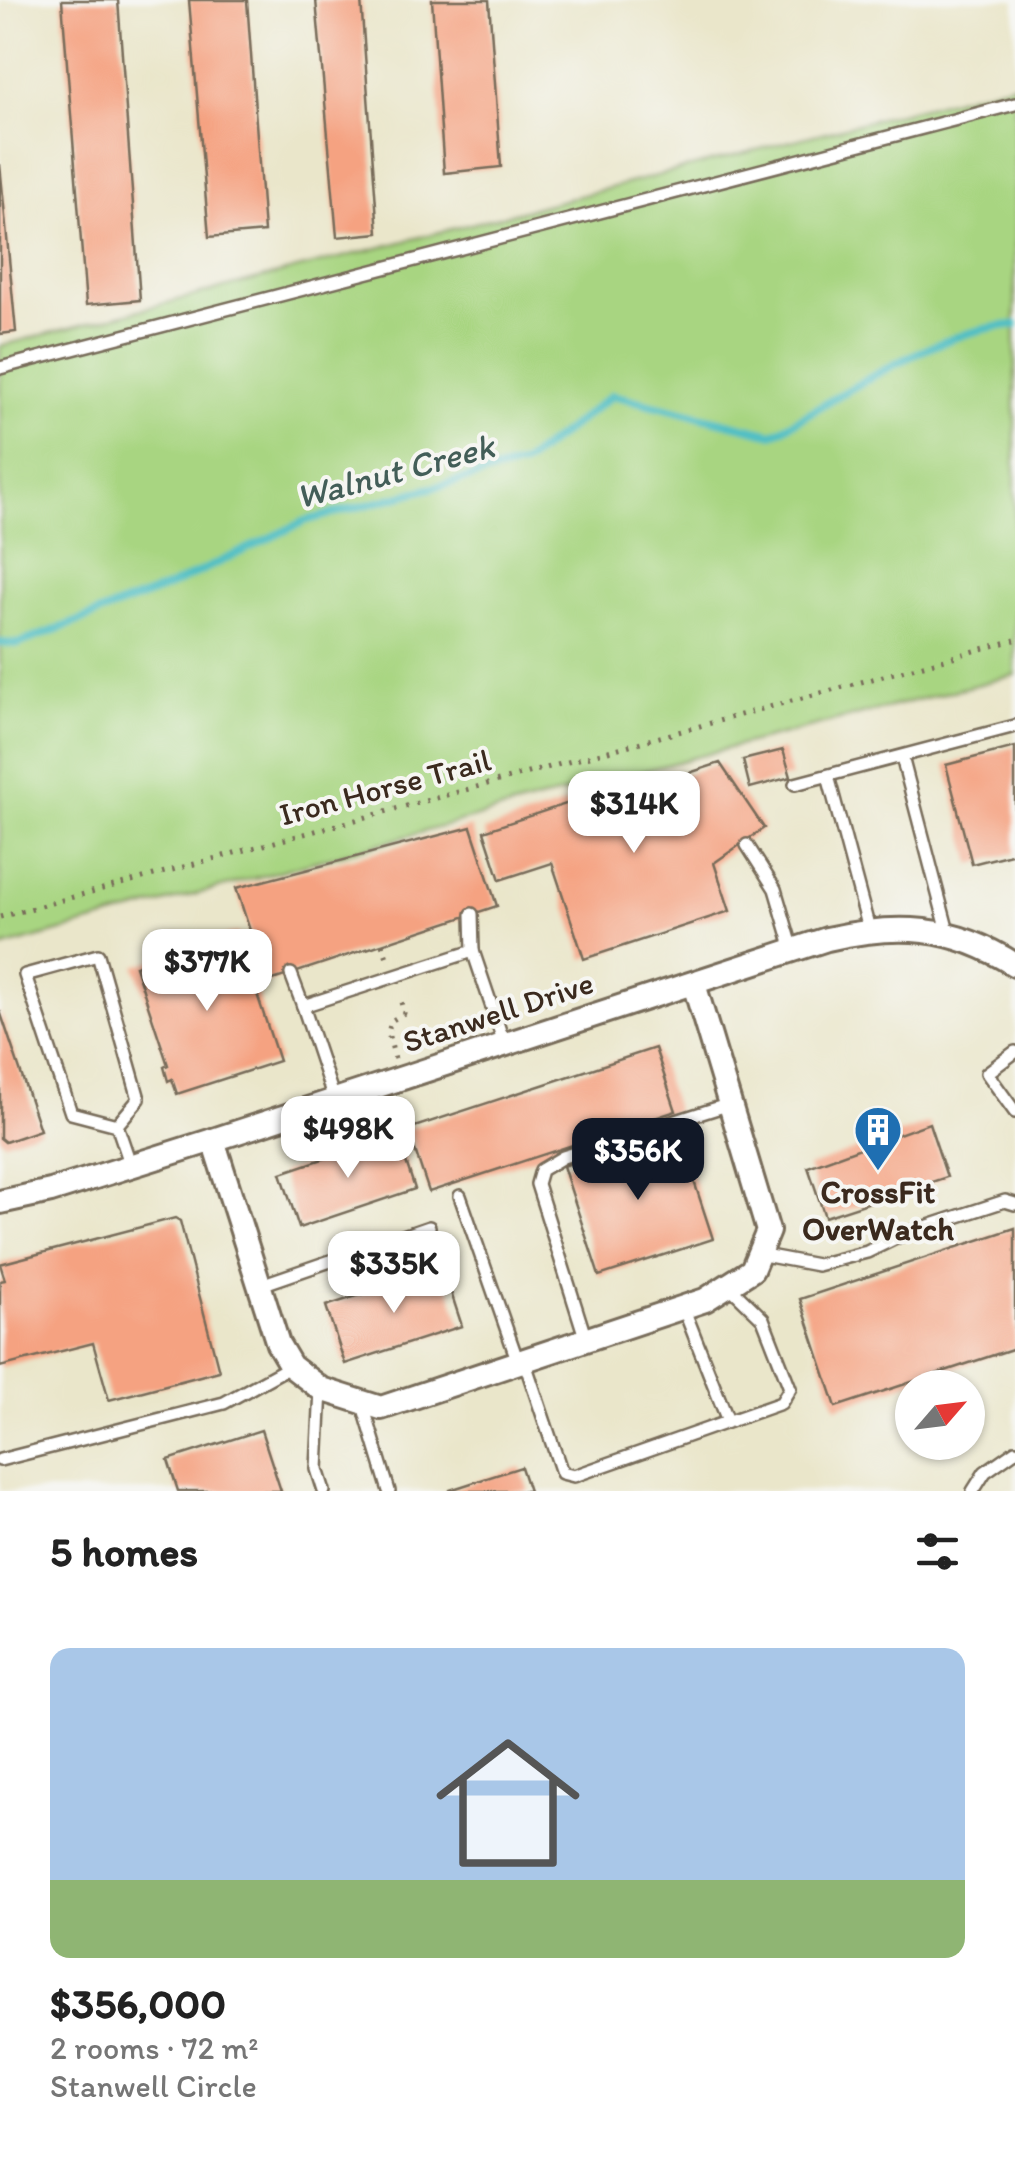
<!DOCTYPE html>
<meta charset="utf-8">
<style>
:root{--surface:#fff;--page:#f6f6f6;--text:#222;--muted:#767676;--accent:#111827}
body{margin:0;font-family:Itim,sans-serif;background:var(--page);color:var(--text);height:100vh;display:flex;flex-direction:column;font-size:38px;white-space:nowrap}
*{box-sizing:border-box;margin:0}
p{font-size:32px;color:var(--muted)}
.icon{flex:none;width:55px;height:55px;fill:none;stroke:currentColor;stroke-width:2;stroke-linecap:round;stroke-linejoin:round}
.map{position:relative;height:1491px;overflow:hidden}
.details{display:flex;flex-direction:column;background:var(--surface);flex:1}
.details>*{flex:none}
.needle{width:65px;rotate:62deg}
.fabs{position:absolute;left:895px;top:1370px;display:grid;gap:20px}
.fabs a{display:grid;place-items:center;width:90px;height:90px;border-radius:50%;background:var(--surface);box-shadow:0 2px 8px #0004;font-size:50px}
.price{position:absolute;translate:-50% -85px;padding:0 22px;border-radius:20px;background:#fff;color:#222;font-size:32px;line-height:65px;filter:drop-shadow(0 2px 5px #0008)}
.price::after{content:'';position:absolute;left:50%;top:60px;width:30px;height:22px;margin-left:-15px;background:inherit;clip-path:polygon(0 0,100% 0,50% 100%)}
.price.current{background:var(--accent);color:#fff}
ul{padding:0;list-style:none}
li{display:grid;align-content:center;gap:20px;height:530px;padding:0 50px}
li span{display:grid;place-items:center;height:310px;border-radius:20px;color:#555}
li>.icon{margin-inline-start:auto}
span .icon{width:180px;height:180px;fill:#fffc;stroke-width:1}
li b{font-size:42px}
h2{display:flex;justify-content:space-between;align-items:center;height:120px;padding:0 50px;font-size:42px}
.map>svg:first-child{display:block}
</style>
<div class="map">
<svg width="1015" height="1491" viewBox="0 0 1015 1491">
<rect width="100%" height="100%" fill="#f6f6f2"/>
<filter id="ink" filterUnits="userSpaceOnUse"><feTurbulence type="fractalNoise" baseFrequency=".01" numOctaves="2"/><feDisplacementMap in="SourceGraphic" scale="20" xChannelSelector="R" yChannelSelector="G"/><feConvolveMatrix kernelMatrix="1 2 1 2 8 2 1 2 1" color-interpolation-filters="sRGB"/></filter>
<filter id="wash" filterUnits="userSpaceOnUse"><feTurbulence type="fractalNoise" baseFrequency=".0048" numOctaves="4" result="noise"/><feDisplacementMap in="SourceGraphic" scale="40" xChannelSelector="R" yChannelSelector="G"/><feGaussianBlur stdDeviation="2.25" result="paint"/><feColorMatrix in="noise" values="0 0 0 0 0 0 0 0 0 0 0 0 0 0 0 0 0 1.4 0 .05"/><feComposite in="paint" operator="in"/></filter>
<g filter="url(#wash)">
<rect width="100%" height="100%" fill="#eae6ca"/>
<polygon fill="#a8d581" stroke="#728050" stroke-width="2.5" points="1015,83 1015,675 710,753 0,948 0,346"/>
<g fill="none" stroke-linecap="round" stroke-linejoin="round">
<path stroke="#51bfc5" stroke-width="8" d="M0,643l18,1 148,-56 139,-67 218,-57 89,-69 161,39c69,-38 164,-106 242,-109"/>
</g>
<g id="blocks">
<g fill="#f5a281">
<polygon points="62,0 118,0 140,300 86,305"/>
<polygon points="189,0 247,0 264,232 209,237"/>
<polygon points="316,0 361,0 378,233 337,237"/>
<polygon points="432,0 489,0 501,167 444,173"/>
<polygon points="0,164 16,332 0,334"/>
<polygon points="1015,747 1015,853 972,864 946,765"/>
<polygon points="783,750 791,777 750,788 743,760"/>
<polygon points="720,763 764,828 714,863 730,911 584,959 552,863 500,880 484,831 596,794 599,802"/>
<polygon points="471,827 497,906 267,982 236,888"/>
<polygon points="237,933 279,1061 177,1094 172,1079 168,1081 164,1067 168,1065 135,966"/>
<polygon points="0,1011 40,1130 5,1142 0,1138"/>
<polygon points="655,1048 676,1111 429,1192 408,1129"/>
<polygon points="929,1123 947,1177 825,1217 808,1167"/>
<polygon points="677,1129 713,1239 599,1276 563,1166"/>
<polygon points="397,1134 415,1189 299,1228 281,1173"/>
<polygon points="175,1218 180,1221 219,1371 109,1400 93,1343 0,1367 0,1281 5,1280 0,1264"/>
<polygon points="1015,1228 1015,1348 836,1407 800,1299"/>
<polygon points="443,1268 462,1326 345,1364 326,1306"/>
<polygon points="261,1430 281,1491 178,1491 168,1460"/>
<polygon points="521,1467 529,1491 450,1491 450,1490"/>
</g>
</g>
</g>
<g filter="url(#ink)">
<use href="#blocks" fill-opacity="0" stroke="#786c5a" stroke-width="2.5"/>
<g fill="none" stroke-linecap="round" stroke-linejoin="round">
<g stroke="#786c5a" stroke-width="16">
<g id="service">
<polyline points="0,368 1015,104"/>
<polyline points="902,757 948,932"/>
<polyline points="828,776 869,929"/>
<polyline points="795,784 1015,726"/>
<polyline points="747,845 775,889 793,950"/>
<polyline points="472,914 473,951"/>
<polyline points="291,974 303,1006"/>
<polyline points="1015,1052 987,1073 1015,1112"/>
<polyline points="334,1099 303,1006 473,951 504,1043"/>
<polyline points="117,1125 71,1113 25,975 98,955 139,1099 117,1125 131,1166"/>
<polyline points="460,1196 518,1362"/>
<polyline points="758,1254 817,1265 867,1252 904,1234 1005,1201 1015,1204"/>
<polyline points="258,1286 429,1227"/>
<polyline points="683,1307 728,1421"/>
<polyline points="586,1340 537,1184 541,1170 563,1157 730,1104"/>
<polyline points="524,1360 562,1473 574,1476 781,1403 790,1388 763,1319 728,1285"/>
<polyline points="321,1389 317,1469 324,1491"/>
<polyline points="362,1402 389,1491"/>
<polyline points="0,1460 224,1403 291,1366"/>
<polyline points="973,1491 985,1472 1015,1451"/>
</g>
</g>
<g stroke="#786c5a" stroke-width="28">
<g id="minor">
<polyline points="213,1140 278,1344 291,1366 321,1389 381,1408 705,1300 752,1270 768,1231 694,984"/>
<path d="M0,1202l51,-11 162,-51 614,-201c70,-16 126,-14 188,26"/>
</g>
</g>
<g stroke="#786c5a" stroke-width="5" stroke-dasharray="2.5 8" stroke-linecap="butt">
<polyline points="0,917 1015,640"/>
<polyline points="382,944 388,960"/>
<polyline points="395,1059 388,1033 391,1021 404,1013 399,995"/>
</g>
<use href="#service" stroke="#fff" stroke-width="11"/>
<use href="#minor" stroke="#fff" stroke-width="22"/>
</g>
</g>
<defs>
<g id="building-pin" transform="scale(2.5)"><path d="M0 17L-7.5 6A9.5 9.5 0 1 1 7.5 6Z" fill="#1f6fb2" stroke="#f6f6f2"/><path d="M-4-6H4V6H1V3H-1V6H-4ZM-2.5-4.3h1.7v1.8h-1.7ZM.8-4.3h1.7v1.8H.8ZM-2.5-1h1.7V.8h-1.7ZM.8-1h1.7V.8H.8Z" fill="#fff"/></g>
</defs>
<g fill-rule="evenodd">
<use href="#building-pin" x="878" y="1130"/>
</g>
<g text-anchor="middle" stroke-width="8" stroke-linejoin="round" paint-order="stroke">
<g font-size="32" fill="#3b2a1e" stroke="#f6f6f2">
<text transform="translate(385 787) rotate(-15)" y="11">Iron Horse Trail</text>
<text transform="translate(498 1012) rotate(-18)" y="11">Stanwell Drive</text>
</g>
<g font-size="32" font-weight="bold" fill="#3b2a1e" stroke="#f6f6f2">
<text x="878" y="1203">CrossFit<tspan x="878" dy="37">OverWatch</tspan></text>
</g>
<g font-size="35" font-style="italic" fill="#435e58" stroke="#f6f6f2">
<text transform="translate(395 471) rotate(-15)" y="12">Walnut Creek</text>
</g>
</g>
</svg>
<div class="fabs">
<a><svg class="needle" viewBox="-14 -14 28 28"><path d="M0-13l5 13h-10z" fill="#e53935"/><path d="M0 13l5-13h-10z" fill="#767676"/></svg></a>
</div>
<b class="price" style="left:634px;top:856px">$314K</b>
<b class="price" style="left:207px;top:1014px">$377K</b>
<b class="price" style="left:348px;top:1181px">$498K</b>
<b class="price current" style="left:638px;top:1203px">$356K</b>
<b class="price" style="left:394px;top:1316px">$335K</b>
</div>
<section class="details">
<h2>5 homes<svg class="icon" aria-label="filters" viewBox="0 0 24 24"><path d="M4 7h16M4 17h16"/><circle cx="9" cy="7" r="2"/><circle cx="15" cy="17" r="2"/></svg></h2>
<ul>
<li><span style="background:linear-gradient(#a9c7e8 75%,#8fb573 0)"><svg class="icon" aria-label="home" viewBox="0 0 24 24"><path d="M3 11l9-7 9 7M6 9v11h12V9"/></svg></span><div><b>$356,000</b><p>2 rooms · 72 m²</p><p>Stanwell Circle</p></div></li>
</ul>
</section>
